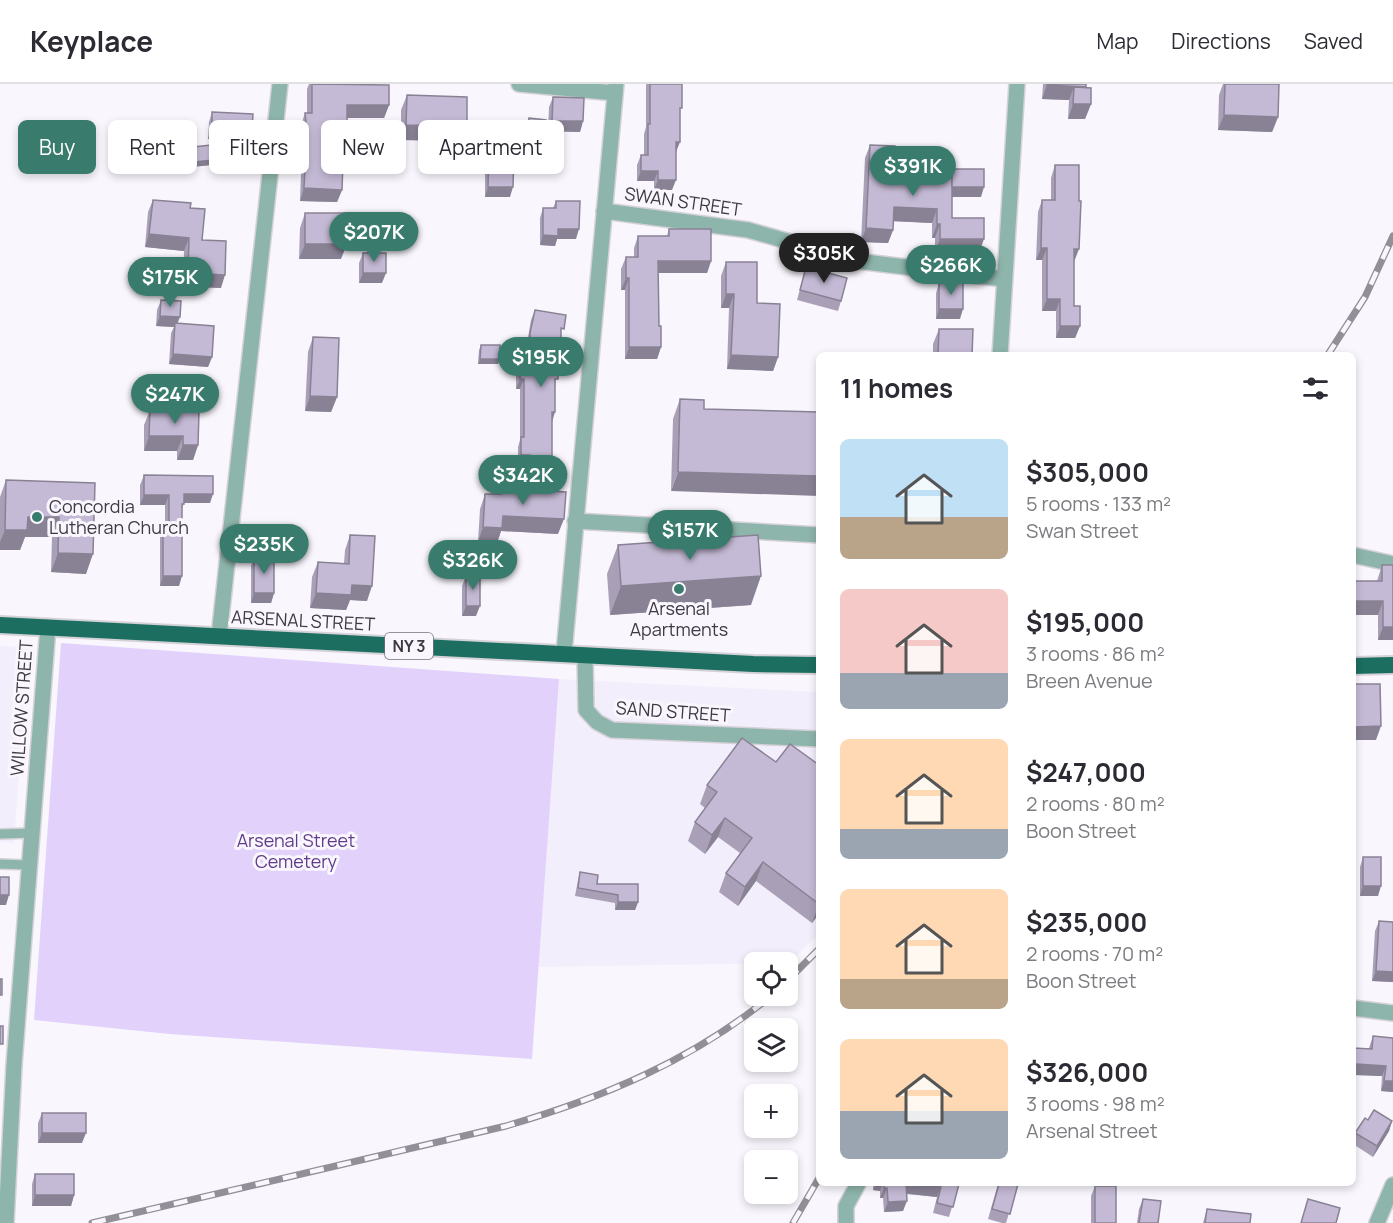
<!DOCTYPE html>
<meta charset="utf-8">
<style>
:root{--surface:#fff;--page:#f7f7f7;--text:#2b2b33;--muted:#7c7c81;--line:#e1e1e2;--accent:#397c6d}
body{margin:0;font-family:Manrope,sans-serif;background:var(--page);color:var(--text);height:100vh;display:flex;flex-direction:column;font-size:22px;white-space:nowrap}
*{box-sizing:border-box;margin:0}
p{font-size:20px;color:var(--muted)}
.icon{flex:none;width:33px;height:33px;fill:none;stroke:currentColor;stroke-width:2;stroke-linecap:round;stroke-linejoin:round}
.map{position:relative;flex:1;overflow:hidden}
.drawer{position:absolute;left:816px;top:268px;width:540px;height:834px;display:flex;flex-direction:column;background:var(--surface);border-radius:9px;box-shadow:0 3px 9px #0003}
.drawer>*{flex:none}
.banner{position:absolute;left:18px;top:36px;width:570px;height:54px;display:flex;gap:12px}
.tools{position:absolute;left:744px;top:868px;display:grid;gap:12px}
.tools a{display:grid;place-items:center;width:54px;height:54px;border-radius:9px;background:var(--surface);box-shadow:0 3px 9px #0003;font-size:30px}
.price{position:absolute;translate:-50% -51px;padding:0 14px;border-radius:21px;background:var(--accent);color:#fff;font-size:20px;line-height:39px;filter:drop-shadow(0 2px 3px #0008)}
.price::after{content:'';position:absolute;left:50%;top:36px;width:18px;height:14px;margin-left:-9px;background:inherit;clip-path:polygon(0 0,100% 0,50% 100%)}
.price.on{background:#222;color:#fff}
ul{padding:0;list-style:none}
li{display:flex;align-items:center;gap:18px;height:150px;padding:0 24px}
li span{display:grid;place-items:center;flex:none;width:168px;height:120px;border-radius:9px;color:#555}
li>.icon{margin-inline-start:auto}
span .icon{width:72px;height:72px;fill:#fffc;stroke-width:1}
li b{font-size:26px}
h2{display:flex;justify-content:space-between;align-items:center;height:72px;padding:0 24px;font-size:26px}
.pill{padding:0 21px;border-radius:9px;background:var(--surface);box-shadow:0 3px 9px #0003;font-size:21px;line-height:54px}
.pill.on{background:var(--accent);color:#fff}
header{display:flex;align-items:center;gap:36px;box-sizing:border-box;height:84px;padding:0 30px;background:var(--surface);border-bottom:2px solid var(--line)}
header strong{font-size:28px}
nav{display:flex;gap:33px;margin-inline-start:auto;font-size:21px}
.map>svg:first-child{display:block}
</style>
<header>
<strong>Keyplace</strong>
<nav><a>Map</a><a>Directions</a><a>Saved</a></nav>
</header>
<div class="map">
<svg width="1393" height="1139" viewBox="0 0 1393 1139">
<rect width="100%" height="100%" fill="#f9f7fd"/>
<g fill="#f3eefc">
<polygon points="0,562 28,563 14,759 0,758"/>
<polygon points="559,595 819,608 819,850 789,879 538,883"/>
</g>
<polygon fill="#e2d2fb" points="61,559 559,595 532,975 169,950 34,936"/>
<g fill="none" stroke-linecap="round" stroke-linejoin="round">
<g stroke="#d4d1d8" stroke-width="12">
<g id="service">
<polyline points="0,750 32,749"/>
<polyline points="0,780 29,781"/>
</g>
</g>
<g stroke="#d4d1d8" stroke-width="18">
<g id="minor">
<polyline points="519,0 615,9"/>
<polyline points="604,127 748,146 857,177 1004,195"/>
<polyline points="1000,272 1017,0"/>
<polyline points="575,437 819,451"/>
<polyline points="1353,471 1393,480"/>
<polyline points="219,552 280,0"/>
<polyline points="564,569 616,0"/>
<polyline points="585,571 586,626 597,638 612,646 819,655"/>
<polyline points="1353,924 1393,929"/>
<polyline points="6,1139 14,981 48,543"/>
<polyline points="846,1139 846,1122 858,1100"/>
<polyline points="1377,1139 1393,1101"/>
</g>
</g>
<g stroke="#d4d1d8" stroke-width="20">
<g id="trunk">
<polyline points="0,541 753,580 819,581"/>
<polyline points="1353,582 1393,581"/>
</g>
</g>
<use href="#service" stroke="#8eb5ab" stroke-width="9"/>
<use href="#minor" stroke="#8eb5ab" stroke-width="15"/>
<use href="#trunk" stroke="#1c6f60" stroke-width="16"/>
<g stroke="#938f98" stroke-width="7">
<g id="rail">
<polyline points="1327,272 1365,213 1393,152"/>
<polyline points="788,896 819,865"/>
<path d="M92,1139l414,-97c96,-28 187,-66 265,-130"/>
<polyline points="793,1139 819,1094"/>
</g>
</g>
<use href="#rail" stroke="#f9f7fd" stroke-width="4.5" stroke-dasharray="14" stroke-linecap="butt"/>
</g>
<g fill="#a9a0b7">
<polygon points="309,0 389,1 389,21 384,34 347,34 344,57 342,106 337,118 300,117 302,60 301,41 305,29 307,29 307,5"/>
<polygon points="646,0 682,0 672,106 654,106 654,97 637,97 637,81 641,71 644,71 644,50 646,43"/>
<polygon points="1043,0 1086,0 1085,4 1091,20 1085,35 1068,35 1069,16 1042,15"/>
<polygon points="1223,0 1279,0 1278,33 1272,48 1218,46 1219,11"/>
<polygon points="407,11 467,42 461,57 401,56 401,26"/>
<polygon points="553,13 583,37 580,48 548,47 549,23"/>
<polygon points="212,28 248,56 208,55 209,38"/>
<polygon points="529,34 539,73 522,71 526,44"/>
<polygon points="870,61 894,90 949,93 952,85 981,113 952,113 952,134 979,169 935,169 935,154 932,154 932,139 893,137 893,146 888,159 861,158 865,74"/>
<polygon points="193,63 213,76 211,81 192,83 191,68"/>
<polygon points="489,66 510,113 485,113 485,77"/>
<polygon points="1055,81 1074,178 1074,222 1080,242 1075,254 1056,254 1056,227 1042,227 1042,176 1036,176 1038,128 1042,116 1051,116 1051,94"/>
<polygon points="153,116 190,124 221,204 183,202 184,167 145,163 148,128"/>
<polygon points="556,117 576,155 557,155 555,162 540,161 540,134 543,124 553,124"/>
<polygon points="305,129 341,175 299,175 300,144"/>
<polygon points="669,145 711,177 707,189 658,189 659,242 661,263 657,275 625,275 625,206 621,206 621,185 626,173 634,173 634,164 638,152 667,152"/>
<polygon points="363,169 382,199 359,199 359,179"/>
<polygon points="726,178 757,219 778,273 773,287 727,285 729,224 721,224 721,192"/>
<polygon points="806,183 841,217 838,227 797,216"/>
<polygon points="939,199 960,235 936,235 936,209"/>
<polygon points="161,216 177,240 212,273 208,283 169,280 171,249 174,243 156,242 157,226"/>
<polygon points="535,226 561,251 561,265 558,273 552,338 548,395 527,395 527,381 518,381 518,363 520,356 520,305 516,305 516,287 520,277 527,277 527,259 531,236"/>
<polygon points="939,245 972,272 933,272 933,260"/>
<polygon points="313,253 337,313 331,328 305,327 308,268"/>
<polygon points="481,261 500,275 498,280 478,280 479,266"/>
<polygon points="680,315 704,316 671,407 673,335"/>
<polygon points="150,326 198,361 193,376 177,376 177,367 144,367 144,341"/>
<polygon points="144,391 210,419 184,419 182,425 179,502 160,502 160,452 163,442 165,442 165,421 140,421 140,401"/>
<polygon points="6,396 95,399 86,490 51,488 52,453 25,453 20,466 0,466 0,413"/>
<polygon points="501,404 558,450 501,447 497,459 478,458 480,425 485,410 499,410"/>
<polygon points="350,451 367,517 350,516 346,526 310,524 312,493 318,478 344,479 345,466"/>
<polygon points="618,461 751,521 610,531 607,490"/>
<polygon points="254,472 274,509 271,519 251,519 251,482"/>
<polygon points="1382,481 1393,481 1393,556 1378,556 1378,531 1355,531 1353,535 1353,497 1377,497"/>
<polygon points="466,492 476,532 462,532 462,502"/>
<polygon points="776,678 819,681 819,830 812,839 756,797 738,822 719,808 726,789 740,769 718,753 705,770 688,757 695,738 705,724 700,720 707,701"/>
<polygon points="1363,773 1378,812 1360,812 1360,783"/>
<polygon points="580,788 597,800 638,818 635,826 615,826 615,819 575,812 578,796"/>
<polygon points="1379,837 1393,898 1372,897 1375,847"/>
<polygon points="1373,952 1393,954 1393,1008 1381,1007 1382,992 1355,991 1353,995 1353,964 1369,964"/>
<polygon points="42,1029 82,1059 38,1059 38,1039"/>
<polygon points="1368,1036 1392,1037 1389,1047 1373,1073 1353,1060 1353,1056 1355,1049"/>
<polygon points="35,1090 74,1111 71,1122 32,1122 32,1100"/>
<polygon points="873,1100 959,1100 949,1133 933,1129 937,1113 906,1110 903,1127 884,1128 883,1114 880,1114 880,1107 873,1106"/>
<polygon points="998,1100 1018,1100 1006,1139 1002,1139 988,1135"/>
<polygon points="1095,1102 1116,1139 1091,1139 1091,1112"/>
<polygon points="1143,1115 1158,1139 1137,1139 1139,1125"/>
<polygon points="1207,1125 1250,1139 1203,1139"/>
</g>
<g fill="#898295">
<polygon points="1047,1 1086,3 1081,16 1074,3 1069,16 1042,15"/>
<polygon points="1073,20 1091,20 1085,35 1068,35"/>
<polygon points="347,21 389,21 384,34 343,34"/>
<polygon points="1224,31 1278,33 1272,48 1218,46"/>
<polygon points="552,37 583,37 580,48 548,47"/>
<polygon points="406,41 467,42 461,57 401,56"/>
<polygon points="212,45 252,46 248,56 208,55"/>
<polygon points="676,58 680,58 676,68"/>
<polygon points="526,61 543,63 539,73 522,71"/>
<polygon points="213,76 211,81 192,83 194,78"/>
<polygon points="641,87 658,87 654,97 637,97"/>
<polygon points="658,96 676,96 672,106 654,106"/>
<polygon points="488,103 513,103 510,113 485,113"/>
<polygon points="952,103 984,103 981,113 948,113"/>
<polygon points="304,104 342,106 337,118 300,117"/>
<polygon points="894,123 937,125 932,139 889,137"/>
<polygon points="937,140 940,140 935,154 932,154"/>
<polygon points="866,144 893,146 888,159 861,158"/>
<polygon points="558,145 579,145 576,155 557,155 555,162 540,161 543,151"/>
<polygon points="149,150 189,154 184,167 145,163"/>
<polygon points="940,155 984,155 979,169 935,169"/>
<polygon points="305,160 347,160 341,175 299,175"/>
<polygon points="1041,164 1047,164 1042,176 1036,176"/>
<polygon points="1074,165 1079,165 1074,178"/>
<polygon points="658,177 711,177 707,189 654,189"/>
<polygon points="188,189 225,191 221,204 183,202"/>
<polygon points="363,189 386,189 382,199 359,199"/>
<polygon points="626,194 629,194 625,206 621,206"/>
<polygon points="726,210 734,210 729,224 721,224"/>
<polygon points="1047,215 1060,215 1056,227 1042,227"/>
<polygon points="939,225 963,225 960,235 936,235"/>
<polygon points="160,232 180,233 176,243 175,239 174,243 156,242"/>
<polygon points="1060,242 1080,242 1075,254 1056,254"/>
<polygon points="629,263 661,263 657,275 625,275"/>
<polygon points="173,270 212,273 208,283 169,280"/>
<polygon points="731,271 778,273 773,287 727,285"/>
<polygon points="480,275 500,275 498,280 478,280"/>
<polygon points="520,295 524,295 520,305 516,305"/>
<polygon points="310,312 337,313 331,328 305,327"/>
<polygon points="552,328 555,328 552,338"/>
<polygon points="149,352 183,352 177,367 144,367"/>
<polygon points="183,361 198,361 193,376 177,376"/>
<polygon points="521,371 530,371 527,381 518,381"/>
<polygon points="530,385 552,385 548,395 527,395"/>
<polygon points="678,388 819,392 819,412 671,407"/>
<polygon points="184,410 213,410 210,419 181,419"/>
<polygon points="144,411 169,411 165,421 140,421"/>
<polygon points="503,432 564,435 558,450 501,447 497,459 478,458 483,443"/>
<polygon points="28,433 59,433 52,453 25,453 20,466 0,466 0,458 5,446"/>
<polygon points="58,469 93,470 86,490 51,488"/>
<polygon points="163,492 182,492 179,502 160,502"/>
<polygon points="761,492 751,521 610,531 621,502"/>
<polygon points="352,501 372,502 367,517 350,516 346,526 310,524 316,509"/>
<polygon points="254,509 274,509 271,519 251,519"/>
<polygon points="1356,517 1383,517 1378,531 1355,531 1353,535 1353,525"/>
<polygon points="466,522 480,522 476,532 462,532"/>
<polygon points="1383,543 1393,543 1393,556 1378,556"/>
<polygon points="1381,642 1376,656 1353,656 1353,643"/>
<polygon points="725,734 718,753 705,770 712,751"/>
<polygon points="763,778 756,797 738,822 745,803"/>
<polygon points="1363,802 1381,802 1378,812 1360,812"/>
<polygon points="0,811 9,811 6,821 0,821"/>
<polygon points="618,818 638,818 635,826 615,826"/>
<polygon points="819,820 819,830 812,839"/>
<polygon points="1376,887 1393,888 1393,898 1372,897"/>
<polygon points="1357,980 1386,982 1382,992 1355,991 1353,995 1353,988"/>
<polygon points="1384,997 1393,997 1393,1008 1381,1007"/>
<polygon points="1392,1037 1389,1047 1373,1073 1377,1062"/>
<polygon points="42,1049 86,1049 82,1059 38,1059"/>
<polygon points="876,1100 882,1100 880,1107 873,1106"/>
<polygon points="906,1100 941,1103 937,1113 902,1109"/>
<polygon points="884,1104 887,1104 883,1114 880,1114"/>
<polygon points="35,1111 74,1111 71,1122 32,1122"/>
<polygon points="907,1117 903,1127 884,1128 888,1118"/>
</g>
<g fill="#c4bad5" stroke="#898295" stroke-width="1.5">
<polygon points="312,0 389,1 389,21 347,21 347,48 344,48 342,106 304,104 307,48 305,29 312,29"/>
<polygon points="650,0 682,0 682,24 680,24 680,58 676,58 676,96 658,96 658,87 641,87 641,71 648,71 648,40 650,40"/>
<polygon points="1047,0 1086,0 1086,3 1047,1"/>
<polygon points="1225,0 1279,0 1278,33 1224,31"/>
<polygon points="1074,3 1091,4 1091,20 1073,20"/>
<polygon points="407,11 467,13 467,42 406,41"/>
<polygon points="553,13 584,14 583,37 552,37"/>
<polygon points="212,28 253,30 252,46 212,45"/>
<polygon points="529,34 546,36 543,63 526,61"/>
<polygon points="211,61 213,76 194,78 193,63"/>
<polygon points="870,61 895,62 894,90 952,93 952,134 984,134 984,155 940,155 940,140 937,140 937,125 894,123 893,146 866,144"/>
<polygon points="489,66 514,67 513,103 488,103"/>
<polygon points="1055,81 1079,81 1079,117 1081,117 1079,165 1074,165 1074,222 1080,222 1080,242 1060,242 1060,215 1047,215 1047,164 1041,164 1042,116 1055,116"/>
<rect x="952" y="85" width="32" height="18"/>
<polygon points="153,116 191,119 190,124 205,125 202,156 226,157 225,191 188,189 189,154 149,150"/>
<polygon points="556,117 580,117 579,145 558,145 558,152 543,151 543,124 556,124"/>
<rect x="305" y="129" width="42" height="31"/>
<polygon points="669,145 711,145 711,177 658,177 659,242 661,242 661,263 629,263 629,194 626,194 626,173 638,173 638,152 669,152"/>
<rect x="363" y="169" width="23" height="20"/>
<polygon points="726,178 757,178 757,219 780,220 778,273 731,271 734,210 726,210"/>
<polygon points="806,183 847,194 841,217 800,206"/>
<rect x="939" y="199" width="24" height="26"/>
<polygon points="161,216 181,217 180,233 160,232"/>
<polygon points="535,226 566,231 564,245 561,244 561,265 558,265 558,295 555,295 555,328 552,328 552,385 530,385 530,371 521,371 521,353 524,353 524,295 520,295 520,277 530,277 530,249"/>
<polygon points="175,239 214,242 212,273 173,270"/>
<polygon points="939,245 973,245 972,272 938,272"/>
<polygon points="313,253 339,254 337,313 310,312"/>
<polygon points="481,261 500,261 500,275 480,275"/>
<polygon points="680,315 704,316 704,325 819,328 819,392 678,388"/>
<polygon points="150,326 199,328 198,361 183,361 183,352 149,352"/>
<polygon points="144,391 213,392 213,410 184,410 184,420 182,420 182,492 163,492 163,442 169,442 169,411 144,411"/>
<polygon points="6,396 95,399 93,470 58,469 59,433 28,433 27,446 5,446"/>
<polygon points="501,404 566,408 564,435 503,432 502,444 483,443 485,410 501,410"/>
<polygon points="350,451 375,452 372,502 352,501 351,511 316,509 318,478 349,480"/>
<polygon points="758,451 761,492 621,502 618,461"/>
<rect x="254" y="472" width="20" height="37"/>
<polygon points="1382,481 1393,481 1393,543 1383,543 1383,517 1356,517 1356,528 1353,528 1353,497 1382,497"/>
<rect x="466" y="492" width="14" height="30"/>
<polygon points="1353,600 1380,600 1381,642 1353,643"/>
<polygon points="742,654 776,678 790,660 819,681 819,820 763,778 745,803 726,789 752,754 725,734 712,751 695,738 717,708 707,701"/>
<rect x="1363" y="773" width="18" height="29"/>
<polygon points="580,788 598,791 597,800 638,800 638,818 618,818 618,811 578,804"/>
<rect x="0" y="793" width="9" height="18"/>
<polygon points="1379,837 1393,838 1393,888 1376,887"/>
<rect x="0" y="895" width="2" height="16"/>
<rect x="0" y="942" width="3" height="18"/>
<polygon points="1373,952 1393,954 1393,997 1384,997 1386,982 1357,980 1356,988 1353,988 1353,964 1372,965"/>
<polygon points="1374,1026 1392,1037 1377,1062 1355,1049 1365,1034 1368,1036"/>
<rect x="42" y="1029" width="44" height="20"/>
<rect x="35" y="1090" width="39" height="21"/>
<polygon points="884,1100 906,1100 907,1117 888,1118 887,1104 884,1104"/>
<polygon points="908,1100 959,1100 953,1123 937,1119 941,1103"/>
<polygon points="999,1100 1018,1100 1010,1130 992,1125"/>
<rect x="1095" y="1102" width="21" height="37"/>
<polygon points="1143,1115 1161,1117 1158,1139 1139,1139"/>
<polygon points="1308,1115 1340,1124 1336,1139 1301,1139"/>
<polygon points="1207,1125 1251,1130 1250,1139 1205,1139"/>
</g>
<g fill="#397c6d" stroke="#f9f7fd" stroke-width="2">
<circle cx="37" cy="433" r="6"/>
<circle cx="679" cy="505" r="6"/>
</g>
<g text-anchor="middle" stroke-width="6" stroke-linejoin="round" paint-order="stroke">
<rect fill="#f9f7fd" stroke="#76727c" stroke-width="1.5" x="385" y="549" width="48" height="26" rx="4.5"/>
<g font-size="16" font-weight="bold" fill="#3e3944">
<text x="409" y="568">NY 3</text>
</g>
<g font-size="18" fill="#3e3944" stroke="#f9f7fd">
<text transform="translate(683 118) rotate(8)" y="6">SWAN STREET</text>
<text transform="translate(303 537) rotate(3)" y="6">ARSENAL STREET</text>
<text transform="translate(22 624) rotate(-86)" y="6">WILLOW STREET</text>
<text transform="translate(673 628) rotate(4)" y="6">SAND STREET</text>
</g>
<g font-size="18" fill="#3e3944" stroke="#f9f7fd" text-anchor="start">
<text x="49" y="429">Concordia<tspan x="49" dy="21">Lutheran Church</tspan></text>
<text x="679" y="531" text-anchor="middle">Arsenal<tspan x="679" dy="21">Apartments</tspan></text>
</g>
<g font-size="18" fill="#603c8a" stroke="#f9f7fd">
<text x="296" y="763">Arsenal Street<tspan x="296" dy="21">Cemetery</tspan></text>
</g>
</g>
</svg>
<div class="tools">
<a><svg class="icon" aria-label="locate" viewBox="0 0 24 24"><circle cx="12" cy="12" r="6"/><path d="M12 2v4M12 18v4M2 12h4M18 12h4"/></svg></a>
<a><svg class="icon" aria-label="layers" viewBox="0 0 24 24"><path d="M12 4l9 5-9 5-9-5zM3 14l9 5 9-5"/></svg></a>
<a>+</a>
<a>−</a>
</div>
<b class="price" style="left:913px;top:113px">$391K</b>
<b class="price" style="left:374px;top:179px">$207K</b>
<b class="price on" style="left:824px;top:200px">$305K</b>
<b class="price" style="left:951px;top:212px">$266K</b>
<b class="price" style="left:170px;top:224px">$175K</b>
<b class="price" style="left:541px;top:304px">$195K</b>
<b class="price" style="left:175px;top:341px">$247K</b>
<b class="price" style="left:523px;top:422px">$342K</b>
<b class="price" style="left:690px;top:477px">$157K</b>
<b class="price" style="left:264px;top:491px">$235K</b>
<b class="price" style="left:473px;top:507px">$326K</b>
<div class="banner">
<a class="pill on">Buy</a>
<a class="pill">Rent</a>
<a class="pill">Filters</a>
<a class="pill">New</a>
<a class="pill">Apartment</a>
</div>
<section class="drawer">
<h2>11 homes<svg class="icon" aria-label="filters" viewBox="0 0 24 24"><path d="M4 7h16M4 17h16"/><circle cx="9" cy="7" r="2"/><circle cx="15" cy="17" r="2"/></svg></h2>
<ul>
<li><span style="background:linear-gradient(#bfe0f5 65%,#b9a48a 0)"><svg class="icon" aria-label="home" viewBox="0 0 24 24"><path d="M3 11l9-7 9 7M6 9v11h12V9"/></svg></span><div><b>$305,000</b><p>5 rooms · 133 m²</p><p>Swan Street</p></div></li>
<li><span style="background:linear-gradient(#f6c9c9 70%,#9aa5b1 0)"><svg class="icon" aria-label="home" viewBox="0 0 24 24"><path d="M3 11l9-7 9 7M6 9v11h12V9"/></svg></span><div><b>$195,000</b><p>3 rooms · 86 m²</p><p>Breen Avenue</p></div></li>
<li><span style="background:linear-gradient(#ffd9b3 75%,#9aa5b1 0)"><svg class="icon" aria-label="home" viewBox="0 0 24 24"><path d="M3 11l9-7 9 7M6 9v11h12V9"/></svg></span><div><b>$247,000</b><p>2 rooms · 80 m²</p><p>Boon Street</p></div></li>
<li><span style="background:linear-gradient(#ffd9b3 75%,#b9a48a 0)"><svg class="icon" aria-label="home" viewBox="0 0 24 24"><path d="M3 11l9-7 9 7M6 9v11h12V9"/></svg></span><div><b>$235,000</b><p>2 rooms · 70 m²</p><p>Boon Street</p></div></li>
<li><span style="background:linear-gradient(#ffd9b3 60%,#9aa5b1 0)"><svg class="icon" aria-label="home" viewBox="0 0 24 24"><path d="M3 11l9-7 9 7M6 9v11h12V9"/></svg></span><div><b>$326,000</b><p>3 rooms · 98 m²</p><p>Arsenal Street</p></div></li>
</ul>
</section>
</div>
